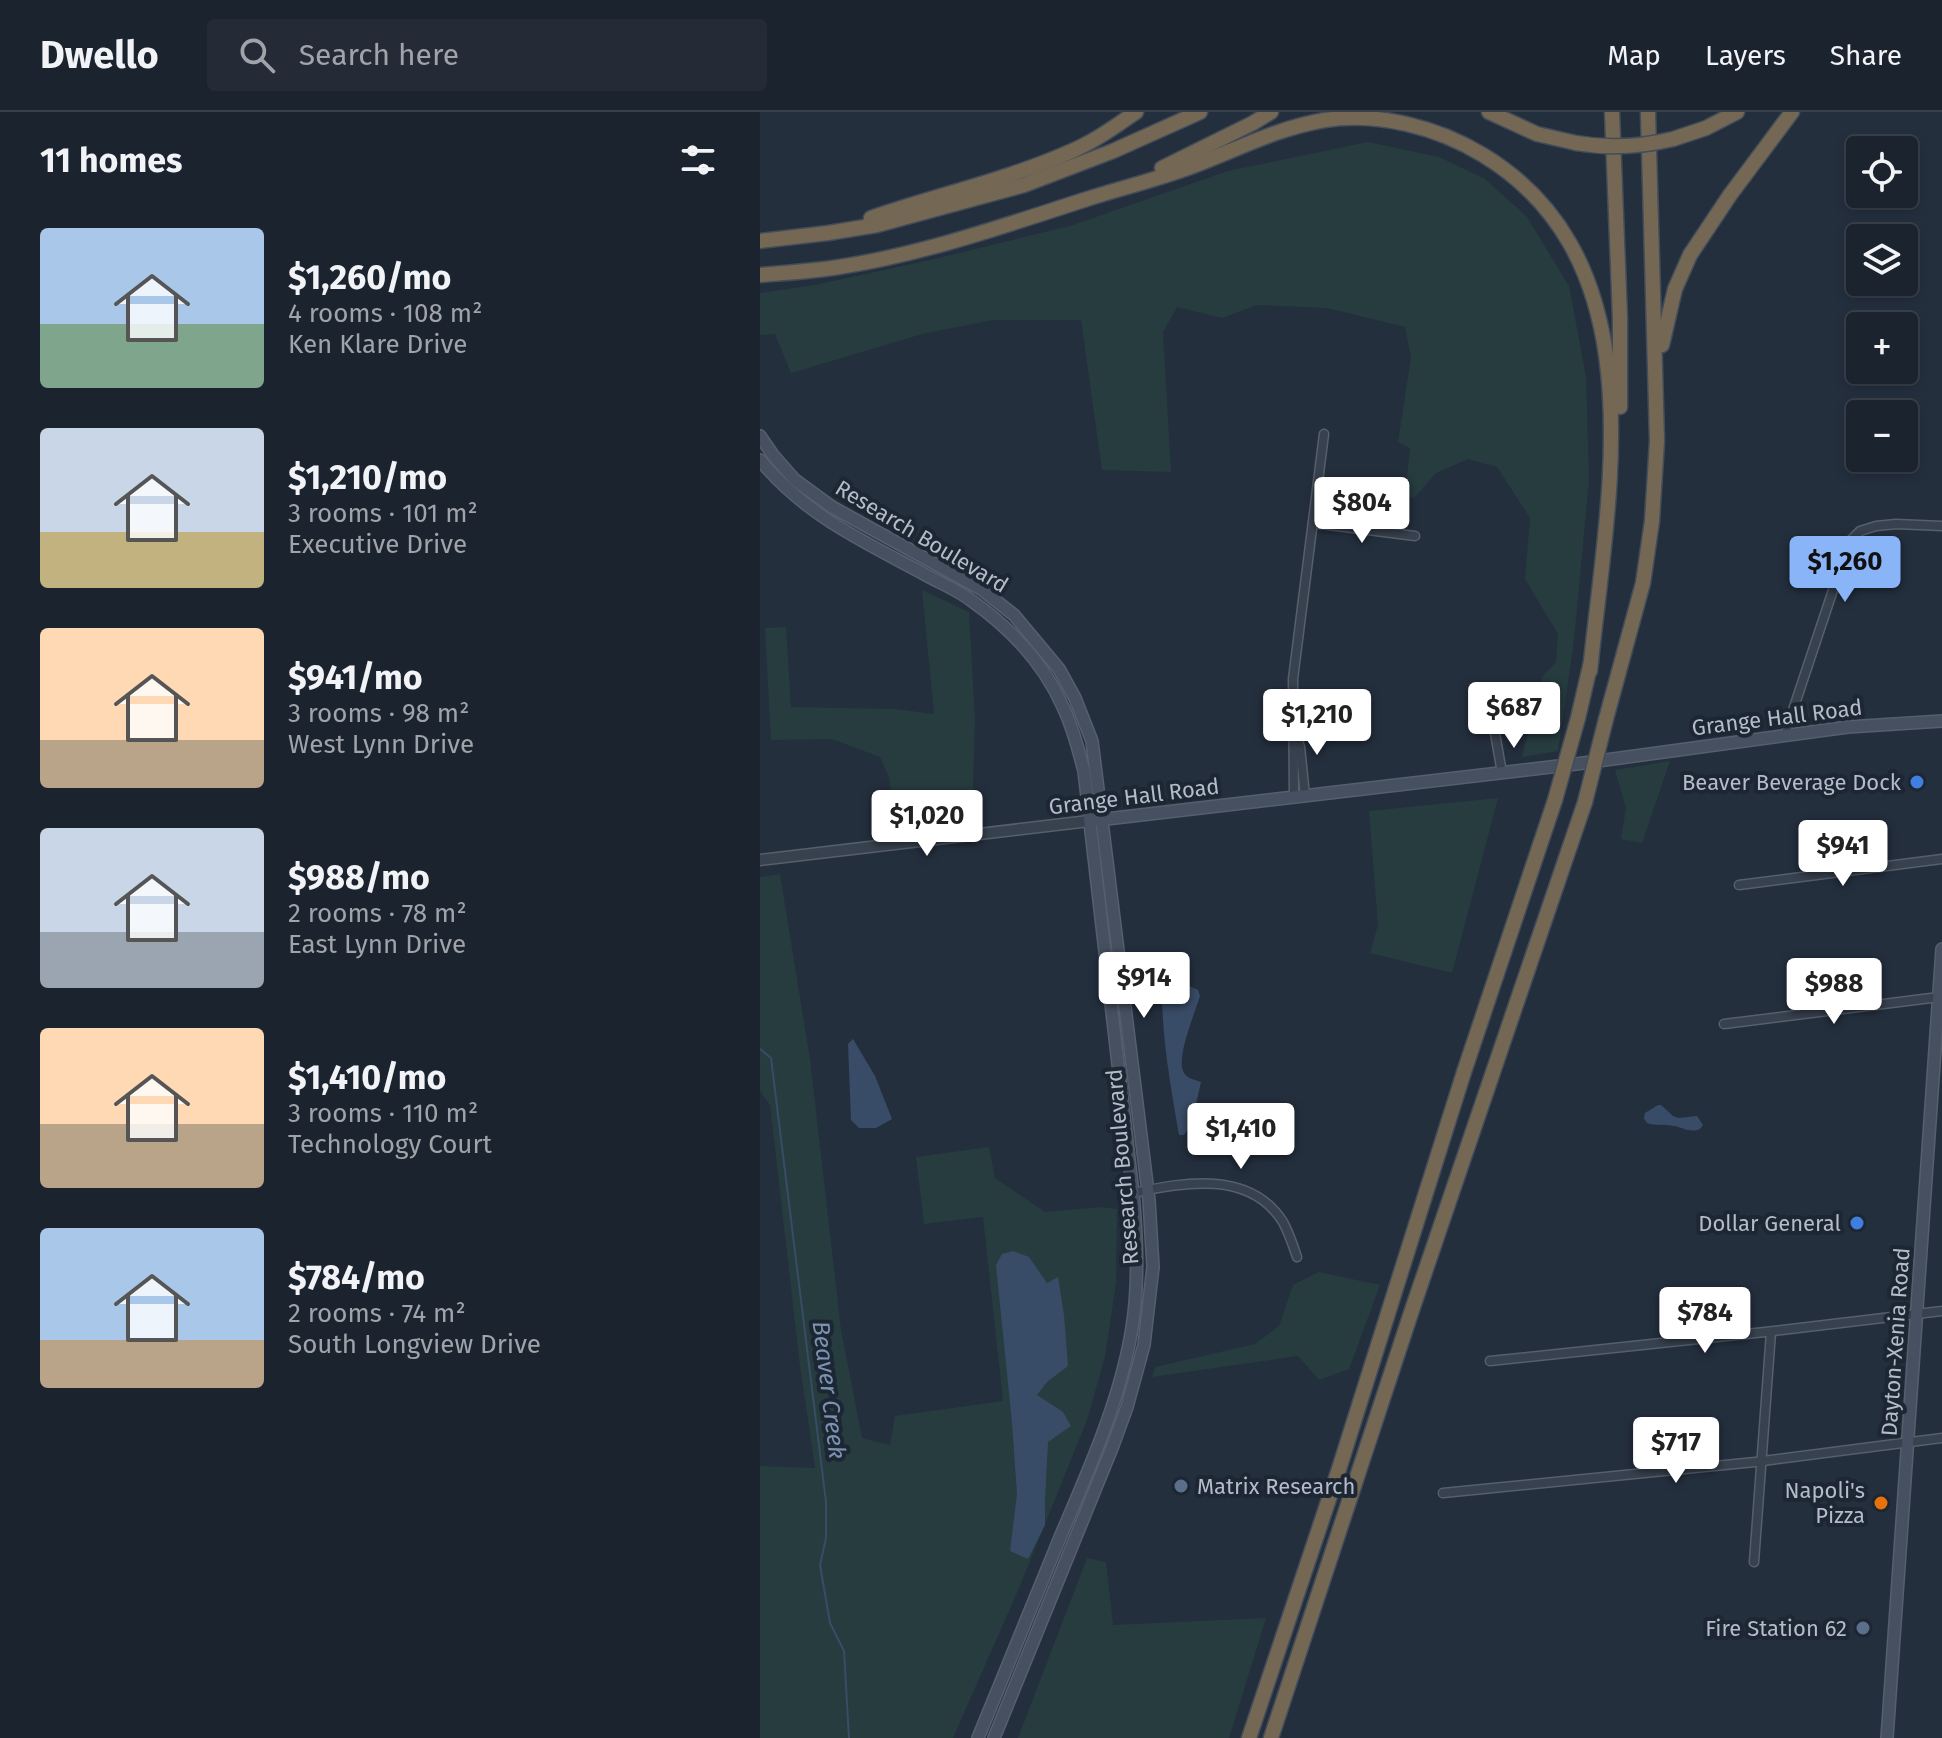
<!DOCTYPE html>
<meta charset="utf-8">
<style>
:root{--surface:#1b232e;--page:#242b36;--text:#f1f3f6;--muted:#a0a4aa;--line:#39404a;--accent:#8ab4f8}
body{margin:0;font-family:"Fira Sans",sans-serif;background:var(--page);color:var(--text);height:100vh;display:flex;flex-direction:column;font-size:30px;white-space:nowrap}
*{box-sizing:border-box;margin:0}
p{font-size:26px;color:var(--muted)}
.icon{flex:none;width:44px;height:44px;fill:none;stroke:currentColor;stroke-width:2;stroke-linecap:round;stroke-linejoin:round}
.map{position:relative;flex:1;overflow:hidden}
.side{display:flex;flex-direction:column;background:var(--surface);width:760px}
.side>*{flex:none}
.controls{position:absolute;left:1086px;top:24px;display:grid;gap:16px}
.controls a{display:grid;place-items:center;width:72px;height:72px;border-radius:8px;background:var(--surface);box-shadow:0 4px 12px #0003,0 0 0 2px var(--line);font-size:40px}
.price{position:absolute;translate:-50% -68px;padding:0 18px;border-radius:8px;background:#fff;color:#222;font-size:26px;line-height:52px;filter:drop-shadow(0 2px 4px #0008)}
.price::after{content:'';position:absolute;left:50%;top:48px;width:24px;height:18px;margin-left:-12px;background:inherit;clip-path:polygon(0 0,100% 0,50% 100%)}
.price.active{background:var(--accent);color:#111}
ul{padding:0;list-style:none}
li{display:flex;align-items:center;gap:24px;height:200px;padding:0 40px}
li span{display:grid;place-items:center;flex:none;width:224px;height:160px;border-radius:8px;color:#555}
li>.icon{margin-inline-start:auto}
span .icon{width:96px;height:96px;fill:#fffc;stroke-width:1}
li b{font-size:34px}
h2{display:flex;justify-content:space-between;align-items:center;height:96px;padding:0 40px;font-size:34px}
header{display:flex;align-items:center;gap:48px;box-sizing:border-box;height:112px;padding:0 40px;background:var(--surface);border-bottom:2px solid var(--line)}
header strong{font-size:38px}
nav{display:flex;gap:44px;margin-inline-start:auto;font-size:28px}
.search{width:560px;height:72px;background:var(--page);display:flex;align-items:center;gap:20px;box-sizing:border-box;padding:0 28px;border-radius:8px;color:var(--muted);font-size:30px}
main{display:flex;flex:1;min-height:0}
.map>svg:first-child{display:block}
</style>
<header>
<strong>Dwello</strong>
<div class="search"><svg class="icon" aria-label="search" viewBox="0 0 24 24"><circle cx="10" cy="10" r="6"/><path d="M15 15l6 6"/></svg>Search here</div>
<nav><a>Map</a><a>Layers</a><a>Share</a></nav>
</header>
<main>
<section class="side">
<h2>11 homes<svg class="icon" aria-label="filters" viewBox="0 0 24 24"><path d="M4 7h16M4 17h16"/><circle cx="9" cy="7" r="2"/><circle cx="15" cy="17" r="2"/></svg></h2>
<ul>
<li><span style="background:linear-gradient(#a9c7e8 60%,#7fa58c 0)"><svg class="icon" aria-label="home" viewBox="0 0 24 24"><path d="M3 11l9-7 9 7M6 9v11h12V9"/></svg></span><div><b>$1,260/mo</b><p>4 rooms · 108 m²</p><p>Ken Klare Drive</p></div></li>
<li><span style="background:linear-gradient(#c9d6e8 65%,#c2b280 0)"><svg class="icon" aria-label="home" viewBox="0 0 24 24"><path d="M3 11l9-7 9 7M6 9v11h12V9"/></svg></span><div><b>$1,210/mo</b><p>3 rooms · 101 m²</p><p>Executive Drive</p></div></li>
<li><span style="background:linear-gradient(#ffd9b3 70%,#b9a48a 0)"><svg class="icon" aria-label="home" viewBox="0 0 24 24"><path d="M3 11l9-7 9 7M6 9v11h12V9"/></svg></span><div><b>$941/mo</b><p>3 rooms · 98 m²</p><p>West Lynn Drive</p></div></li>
<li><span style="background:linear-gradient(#c9d6e8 65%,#9aa5b1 0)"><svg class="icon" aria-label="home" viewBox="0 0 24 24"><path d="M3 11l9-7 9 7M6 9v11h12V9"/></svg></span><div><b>$988/mo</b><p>2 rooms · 78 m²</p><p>East Lynn Drive</p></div></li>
<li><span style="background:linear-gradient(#ffd9b3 60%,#b9a48a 0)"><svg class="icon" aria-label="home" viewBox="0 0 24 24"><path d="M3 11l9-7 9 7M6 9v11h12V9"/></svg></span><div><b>$1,410/mo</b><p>3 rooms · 110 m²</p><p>Technology Court</p></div></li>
<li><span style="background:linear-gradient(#a9c7e8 70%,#b9a48a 0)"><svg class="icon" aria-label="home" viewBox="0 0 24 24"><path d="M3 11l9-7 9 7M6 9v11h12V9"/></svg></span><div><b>$784/mo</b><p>2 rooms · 74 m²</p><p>South Longview Drive</p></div></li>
</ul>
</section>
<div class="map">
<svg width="1182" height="1626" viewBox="0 0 1182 1626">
<rect width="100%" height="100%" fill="#242f3e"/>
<g fill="#263c3f">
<polygon points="608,30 679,45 725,67 767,105 809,174 826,265 829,368 814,528 798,639 762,645 782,565 796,550 798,522 765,467 770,406 737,355 708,347 676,361 654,386 645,384 650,336 638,330 651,245 645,215 567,196 497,193 462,206 417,195 403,220 411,360 342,358 321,208 233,208 162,222 31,261 15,222 0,223 0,181 55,173 170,148 310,114 468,59"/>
<polygon points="162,478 209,500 215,607 212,709 136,718 129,665 120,645 72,627 11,628 5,516 26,515 31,595 135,597 174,602"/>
<polygon points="910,649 882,731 861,727 866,696 855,658"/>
<polygon points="738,686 692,861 610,841 618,813 609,699"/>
<polygon points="20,762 50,947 81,1218 102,1326 130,1333 135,1304 243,1289 223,1105 164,1112 156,1045 229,1035 235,1066 285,1100 341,1095 357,1097 356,1171 345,1245 327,1308 260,1474 193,1626 0,1626 0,1354 55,1356 40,1254 10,993 0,979 0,765"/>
<polygon points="559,1160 620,1173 589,1257 559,1268 538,1244 392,1265 395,1255 495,1232 519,1214 533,1173"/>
<polygon points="327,1446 346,1450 353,1513 506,1506 469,1626 258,1626"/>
</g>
<g fill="#394c67">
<path d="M429,874l9,4 2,6c-5,17 -25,63 -16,77 4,6 11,7 17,9l-10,44 -7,9h-5c-8,-47 -17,-95 -17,-143z"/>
<polygon points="93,927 115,964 132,1007 116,1016 99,1016 91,1008 88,932"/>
<path d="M898,993h3l12,11 6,2 18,-2 6,9 -3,4c-10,4 -16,-1 -26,-3 -9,-2 -18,0 -27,-3l-3,-4 1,-6z"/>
<polygon points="253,1139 269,1145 287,1171 298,1165 304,1203 308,1254 287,1270 277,1283 303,1300 311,1314 288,1330 285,1387 285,1413 268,1447 250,1439 257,1382 252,1311 236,1153 242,1142"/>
</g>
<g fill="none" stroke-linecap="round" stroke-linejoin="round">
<polyline stroke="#394c67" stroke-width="2" points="0,937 11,946 66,1390 66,1426 60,1453 70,1511 84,1539 89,1626"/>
<g stroke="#565f6c" stroke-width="11">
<g id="minor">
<polyline points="553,411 655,424"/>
<polyline points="735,621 742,661"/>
<polyline points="1027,622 1027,616 1080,457 1091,428 1100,419 1116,414 1136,412 1182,414"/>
<polyline points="536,623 540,635 545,683"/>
<polyline points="534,685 533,567 564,322"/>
<polyline points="979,773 1182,747"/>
<polyline points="964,912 1179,885"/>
<path d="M373,1081c52,-11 117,-23 150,29 6,11 10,23 14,35"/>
<polyline points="730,1249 1005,1220 1182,1199"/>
<polyline points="683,1381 995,1350 1182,1326"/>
<polyline points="994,1450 1011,1220"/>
</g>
</g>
<g stroke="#565f6c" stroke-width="13">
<polyline id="tertiary" points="0,748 329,709"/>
</g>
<g stroke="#565f6c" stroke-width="14">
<g id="secondary">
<polyline points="0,324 13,343 35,368 72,395 221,477 254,503 299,557 315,586 332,629 389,1088 393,1155 384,1233 367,1295 352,1336 234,1626"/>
<path d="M0,348c45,55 103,81 164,114 16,9 34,16 48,27 38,27 72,63 91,106 10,20 15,42 21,64l49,422c4,43 6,86 0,128 -10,73 -43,146 -72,214 -28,67 -55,135 -83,203"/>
<polyline points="338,708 816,652 1088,615 1182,609"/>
<polyline points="1127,1626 1182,837"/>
</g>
</g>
<g stroke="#434c59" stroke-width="17">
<g id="motorway">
<polyline points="729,0 777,22 816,31"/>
<polyline points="852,0 860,206 860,295"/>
<polyline points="913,27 946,16 977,0"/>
<polyline points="402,56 493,11 511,0"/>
<path d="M111,106c66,-23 136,-38 201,-67 23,-10 44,-25 64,-39"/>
<polyline points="0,129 68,121 117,113 264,73 353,39 440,0"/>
<path d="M0,163c26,-2 53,-4 79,-8 85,-13 167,-42 248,-68 31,-10 64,-18 95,-29 49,-17 90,-41 143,-50 53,-8 112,7 158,35 178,108 124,345 107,516"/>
<polyline points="902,233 915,177 930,143 970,83 1032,0"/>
<polyline points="818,606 831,550"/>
<polyline points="846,607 883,471 892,409 897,329 888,0"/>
<polyline points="489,1626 579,1357 704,960 795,688"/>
<polyline points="511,1626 652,1198 825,690"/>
</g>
</g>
<use href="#minor" stroke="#38414e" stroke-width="8"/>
<use href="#tertiary" stroke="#38414e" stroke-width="10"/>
<use href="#secondary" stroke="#465061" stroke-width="11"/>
<use href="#motorway" stroke="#746855" stroke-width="14"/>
<g stroke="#434c59" stroke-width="17" stroke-linecap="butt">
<g id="motorway-bridge">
<path d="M816,31c34,6 64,4 97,-4"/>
<polyline points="795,688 818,606"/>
<polyline points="825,690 846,607"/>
</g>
</g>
<use href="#motorway-bridge" stroke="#746855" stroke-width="14"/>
</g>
<g fill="#3f7fe0" stroke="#1d2633" stroke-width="3">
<circle cx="1157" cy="670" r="8"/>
<circle cx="1097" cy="1111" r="8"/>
</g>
<g fill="#5c6f8a" stroke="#1d2633" stroke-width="3">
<circle cx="421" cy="1374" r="8"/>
<circle cx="1103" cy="1516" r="8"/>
</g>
<circle fill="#e8710a" stroke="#1d2633" stroke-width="3" cx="1121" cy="1391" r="8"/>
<g text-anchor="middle" stroke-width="8" stroke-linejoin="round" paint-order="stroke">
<g font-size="22" fill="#b4bcc9" stroke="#1d2633">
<text transform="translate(162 424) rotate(31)" y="8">Research Boulevard</text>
<text transform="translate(1017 605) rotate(-7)" y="8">Grange Hall Road</text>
<text transform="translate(374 684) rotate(-7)" y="8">Grange Hall Road</text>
<text transform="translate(362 1055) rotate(-95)" y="8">Research Boulevard</text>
<text transform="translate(1135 1230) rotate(-86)" y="8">Dayton-Xenia Road</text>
</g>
<g font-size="22" fill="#b4bcc9" stroke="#1d2633" text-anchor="end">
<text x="1141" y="678">Beaver Beverage Dock</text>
<text x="1081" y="1119">Dollar General</text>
<text x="437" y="1382" text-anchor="start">Matrix Research</text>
<text x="1105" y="1386">Napoli's<tspan x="1105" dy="25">Pizza</tspan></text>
<text x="1087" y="1524">Fire Station 62</text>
</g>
<g font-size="24" font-style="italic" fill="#7c92b1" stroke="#1d2633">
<text transform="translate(69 1278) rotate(83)" y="8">Beaver Creek</text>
</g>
</g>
</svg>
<div class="controls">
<a><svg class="icon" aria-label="locate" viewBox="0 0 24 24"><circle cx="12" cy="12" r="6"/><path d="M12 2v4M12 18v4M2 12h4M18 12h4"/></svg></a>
<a><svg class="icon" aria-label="layers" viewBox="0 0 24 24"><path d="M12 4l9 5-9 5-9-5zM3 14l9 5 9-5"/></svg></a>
<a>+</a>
<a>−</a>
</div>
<b class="price" style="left:602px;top:433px">$804</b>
<b class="price active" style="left:1085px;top:492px">$1,260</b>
<b class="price" style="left:754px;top:638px">$687</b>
<b class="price" style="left:557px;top:645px">$1,210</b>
<b class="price" style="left:167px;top:746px">$1,020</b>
<b class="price" style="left:1083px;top:776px">$941</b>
<b class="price" style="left:384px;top:908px">$914</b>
<b class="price" style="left:1074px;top:914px">$988</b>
<b class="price" style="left:481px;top:1059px">$1,410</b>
<b class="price" style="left:945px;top:1243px">$784</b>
<b class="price" style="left:916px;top:1373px">$717</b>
</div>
</main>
